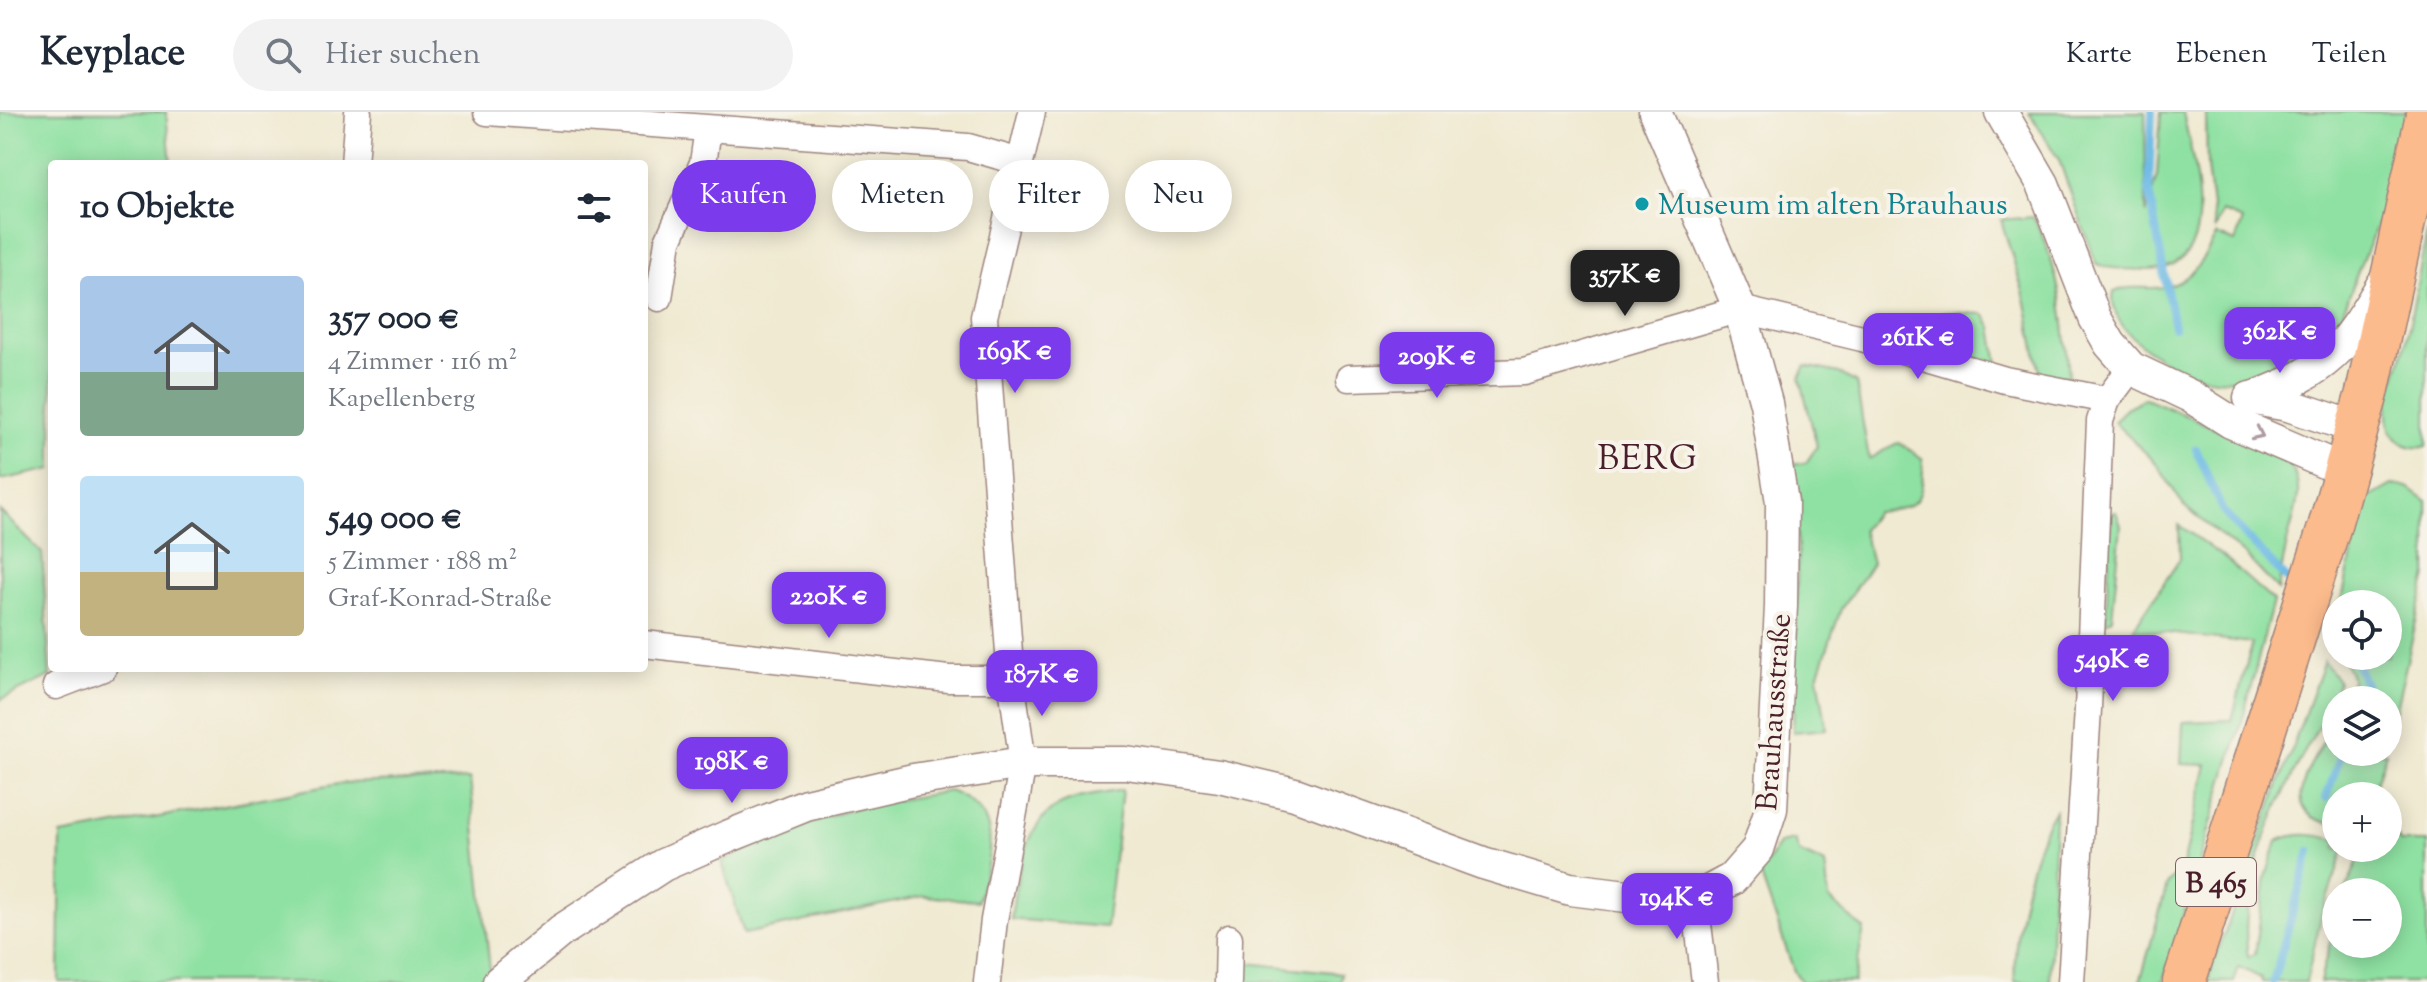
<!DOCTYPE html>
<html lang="de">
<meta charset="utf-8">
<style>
:root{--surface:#fff;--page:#f2f2f3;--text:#1f2937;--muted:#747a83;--line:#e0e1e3;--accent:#7c3aed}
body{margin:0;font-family:"Sorts Mill Goudy",serif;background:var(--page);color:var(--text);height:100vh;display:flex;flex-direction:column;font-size:30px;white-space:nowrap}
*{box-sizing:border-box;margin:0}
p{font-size:26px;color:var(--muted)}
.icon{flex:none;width:44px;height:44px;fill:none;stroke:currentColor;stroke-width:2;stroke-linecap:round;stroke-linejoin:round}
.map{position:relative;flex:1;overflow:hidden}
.drawer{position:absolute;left:48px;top:48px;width:600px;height:512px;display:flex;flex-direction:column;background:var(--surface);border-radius:8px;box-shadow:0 4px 20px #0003}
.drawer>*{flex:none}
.banner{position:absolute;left:672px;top:48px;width:760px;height:72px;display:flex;gap:16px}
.controls{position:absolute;left:2322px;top:478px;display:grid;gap:16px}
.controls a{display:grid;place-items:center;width:80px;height:80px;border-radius:50%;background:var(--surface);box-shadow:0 4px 20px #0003;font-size:40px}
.price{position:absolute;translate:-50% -68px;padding:0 18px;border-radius:16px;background:var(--accent);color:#fff;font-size:26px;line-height:52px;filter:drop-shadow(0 2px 4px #0008)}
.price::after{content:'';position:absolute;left:50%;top:48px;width:24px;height:18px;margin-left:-12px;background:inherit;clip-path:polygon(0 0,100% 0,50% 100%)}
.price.active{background:#222;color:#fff}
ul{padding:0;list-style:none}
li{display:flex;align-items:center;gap:24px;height:200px;padding:0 32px}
li span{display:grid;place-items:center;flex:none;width:224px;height:160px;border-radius:8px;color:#555}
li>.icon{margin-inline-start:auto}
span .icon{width:96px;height:96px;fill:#fffc;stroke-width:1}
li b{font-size:34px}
h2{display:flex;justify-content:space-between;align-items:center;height:96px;padding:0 32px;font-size:34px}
.tag{padding:0 28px;border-radius:36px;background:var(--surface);box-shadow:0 4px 20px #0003;font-size:28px;line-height:72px}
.tag.active{background:var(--accent);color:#fff}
header{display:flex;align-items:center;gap:48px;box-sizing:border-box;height:112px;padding:0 40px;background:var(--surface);border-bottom:2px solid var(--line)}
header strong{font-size:38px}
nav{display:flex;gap:44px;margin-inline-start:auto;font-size:28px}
.search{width:560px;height:72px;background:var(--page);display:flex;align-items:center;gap:20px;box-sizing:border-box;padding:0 28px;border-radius:44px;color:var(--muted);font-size:30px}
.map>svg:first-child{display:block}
</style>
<header>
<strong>Keyplace</strong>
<div class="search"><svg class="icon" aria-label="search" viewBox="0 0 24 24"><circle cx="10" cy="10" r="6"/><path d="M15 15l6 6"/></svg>Hier suchen</div>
<nav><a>Karte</a><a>Ebenen</a><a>Teilen</a></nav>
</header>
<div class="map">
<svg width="2427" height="870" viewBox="0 0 2427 870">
<rect width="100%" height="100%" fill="#f7f3e8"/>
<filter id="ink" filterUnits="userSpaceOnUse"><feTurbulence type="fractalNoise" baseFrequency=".0125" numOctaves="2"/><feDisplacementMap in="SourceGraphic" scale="16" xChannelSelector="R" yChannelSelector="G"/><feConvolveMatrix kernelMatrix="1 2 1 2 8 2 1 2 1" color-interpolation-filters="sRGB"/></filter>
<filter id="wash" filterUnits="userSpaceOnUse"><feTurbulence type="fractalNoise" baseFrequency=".006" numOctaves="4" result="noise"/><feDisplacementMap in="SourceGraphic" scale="32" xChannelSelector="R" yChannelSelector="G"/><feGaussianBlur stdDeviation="1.8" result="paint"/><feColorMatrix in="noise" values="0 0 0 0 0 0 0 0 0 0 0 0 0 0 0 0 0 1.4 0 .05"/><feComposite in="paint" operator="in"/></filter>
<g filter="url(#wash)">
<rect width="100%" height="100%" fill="#f0ead2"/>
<g fill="#8ee1a2" stroke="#6c8066" stroke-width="2">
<polygon points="0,0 166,0 171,52 52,52 52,357 0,368"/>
<path d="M2029,0h116l1,102 11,-38 4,-64h22c9,49 45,160 -38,158 -17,-1 -33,0 -49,-6l-37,-104z"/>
<path d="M2206,0h201c-6,28 -11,56 -19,83 -8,26 -20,49 -29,74 -11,27 -18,60 -41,81 -23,22 -72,32 -103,29 -35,-4 -111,-45 -101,-87 13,-6 23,-4 37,-4 36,1 51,-25 65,-53l19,7 8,-22 -21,-8 -7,18 -8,-63z"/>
<path d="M2033,105c27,49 32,105 36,160l-29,-4 -15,-75 -24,-78z"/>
<path d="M2427,120v214c-16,5 -33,-4 -38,-21 -6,-26 12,-58 17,-84 8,-36 14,-73 21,-109z"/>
<polygon points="1942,200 1984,202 1992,215 1998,252 1946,238"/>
<path d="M1806,254l33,7 17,10 13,76 30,-17 24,17c0,42 -2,49 -47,53l-14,18 10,33 -31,46 -23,67 9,53 -34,3 5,-184 -6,-84 14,-1 11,-17 -17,-69z"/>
<path d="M2145,286l136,58c28,26 15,50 7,83 -4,16 -7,34 -10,51l-31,-33 -63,-51 -28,-43 -42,-41 12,-14z"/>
<polygon points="2392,373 2408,375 2427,389 2427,463 2388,631 2388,588 2347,588 2352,567 2342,544 2388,544 2388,492 2341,492 2364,389"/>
<polygon points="0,399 42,441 50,564 0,588"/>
<polygon points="2111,400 2116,400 2121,414 2112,506 2106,510"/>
<polygon points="2179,413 2222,444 2273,489 2244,602 2163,870 2140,870 2167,773 2183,753 2207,653 2181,652 2183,610 2232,608 2252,531 2133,517 2180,447"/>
<path d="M2324,549l14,20 -5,19c-40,73 -98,171 -85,257l7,-3 11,-77 11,-36c20,-9 38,-7 59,-1v8l8,2 -22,63 -16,69h-44l-1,-4 -22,-11 -5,15h-27z"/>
<path d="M2336,609v31h50l-14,44h-36v28c-68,-8 -18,-70 0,-103z"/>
<polygon points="470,667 490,858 476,870 59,870 61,723 344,671"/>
<path d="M1122,678l-16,137 -95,-8c4,-34 13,-93 45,-112 19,-11 45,-13 66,-17z"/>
<path d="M949,679c56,21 42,62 29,110l-54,-5 -180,38 -22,-72 59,-29 77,-26z"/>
<path d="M2055,698l-5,172h-35c-3,-42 16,-138 40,-172z"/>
<polygon points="2388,705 2400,730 2427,730 2427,870 2320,870 2336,806 2336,832 2388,832 2388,780 2345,780 2363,736 2388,736"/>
<polygon points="1795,728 1799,740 1825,752 1829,787 1864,817 1854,870 1802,870 1794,859 1760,761 1780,731"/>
<polygon points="1238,850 1341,861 1340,870 1238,870"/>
</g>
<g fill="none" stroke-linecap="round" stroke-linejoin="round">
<g stroke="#6bb9e5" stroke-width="8">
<polyline points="2152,0 2149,79 2174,215"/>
<polyline points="2196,337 2223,400 2296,477"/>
<polyline points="2316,499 2336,520"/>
<polyline points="2353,544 2365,572 2360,588"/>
<polyline points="2326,686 2342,640"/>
<polyline points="2273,870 2310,739"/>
</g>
</g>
</g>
<g filter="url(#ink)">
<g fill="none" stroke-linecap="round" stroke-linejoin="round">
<g stroke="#9d847e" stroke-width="29">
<g id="minor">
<polyline points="487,0 968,35 1020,50"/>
<polyline points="354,52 358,0"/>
<polyline points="659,186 668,129 703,51 708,17"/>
<polyline points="1349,266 1524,260 1740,197 1862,226 2005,268 2107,288"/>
<polyline points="644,532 948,567 1011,567"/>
<polyline points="56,574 103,556"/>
<polyline points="1695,787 1705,870"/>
<polyline points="987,870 994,808 1023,651 1011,567 984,205 1032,0"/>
<polyline points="1228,870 1229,826"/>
<polyline points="2071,870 2088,597 2100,309 2107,288 2131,256"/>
</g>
</g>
<g stroke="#9d847e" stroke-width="35">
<g id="tertiary">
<polyline points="2001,0 2043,72 2095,206 2110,232 2131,256 2190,284 2231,310 2345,359"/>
<polyline points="2250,286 2288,293 2357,316"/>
<path d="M2253,286c76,-29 89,-46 130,-114"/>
<polyline points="499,870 561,819 663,753 727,725 806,693 913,668 1023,651 1126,651 1219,664 1295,682 1483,751 1570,777 1643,786 1695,787 1732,767 1758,737 1771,697 1781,494 1782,390 1766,291 1740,197 1655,0"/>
</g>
</g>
<g stroke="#9d847e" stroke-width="45">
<polyline id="primary" points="2184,870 2329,416 2367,281 2427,3"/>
</g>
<use href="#minor" stroke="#fff" stroke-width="26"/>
<use href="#tertiary" stroke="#fff" stroke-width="32"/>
<use href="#primary" stroke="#fbbb8c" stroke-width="42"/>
</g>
<defs><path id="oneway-chevron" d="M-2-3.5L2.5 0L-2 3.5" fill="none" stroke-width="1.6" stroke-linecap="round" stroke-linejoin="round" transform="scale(2)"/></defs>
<use stroke="#ae9aa0" href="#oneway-chevron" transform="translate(2258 322) rotate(25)"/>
</g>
<circle fill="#0f9aa8" stroke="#f7f3e8" stroke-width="3" cx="1642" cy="92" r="8"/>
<g text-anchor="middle" stroke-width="8" stroke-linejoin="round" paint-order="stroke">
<rect fill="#f7f3e8" stroke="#7e5f64" stroke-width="2" x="2176" y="746" width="80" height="48" rx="6"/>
<g font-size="28" font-weight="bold" fill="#4a1f2b">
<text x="2216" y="780">B 465</text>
</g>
<g font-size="30" fill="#0d838f" stroke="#f7f3e8" text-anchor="start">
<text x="1658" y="102">Museum im alten Brauhaus</text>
</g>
<g font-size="30" fill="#4a1f2b" stroke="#f7f3e8">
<text transform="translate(1773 600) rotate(-86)" y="10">Brauhausstraße</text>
</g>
<g font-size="34" letter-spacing="2" fill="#4a1f2b" stroke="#f7f3e8">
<text x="1648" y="357">BERG</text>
</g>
</g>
</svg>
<div class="controls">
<a><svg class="icon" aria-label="locate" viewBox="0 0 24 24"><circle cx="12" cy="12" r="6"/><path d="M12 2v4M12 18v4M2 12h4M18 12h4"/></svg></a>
<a><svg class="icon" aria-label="layers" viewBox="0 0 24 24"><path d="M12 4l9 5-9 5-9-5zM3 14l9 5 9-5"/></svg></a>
<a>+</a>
<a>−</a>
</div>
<b class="price active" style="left:1625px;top:206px">357K €</b>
<b class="price" style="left:2280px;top:263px">362K €</b>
<b class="price" style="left:1918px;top:269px">261K €</b>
<b class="price" style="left:1015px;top:283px">169K €</b>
<b class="price" style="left:1437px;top:288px">209K €</b>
<b class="price" style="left:829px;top:528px">220K €</b>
<b class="price" style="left:2113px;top:591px">549K €</b>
<b class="price" style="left:1042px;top:606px">187K €</b>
<b class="price" style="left:732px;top:693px">198K €</b>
<b class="price" style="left:1677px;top:829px">194K €</b>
<div class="banner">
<a class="tag active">Kaufen</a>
<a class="tag">Mieten</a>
<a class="tag">Filter</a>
<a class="tag">Neu</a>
</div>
<section class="drawer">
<h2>10 Objekte<svg class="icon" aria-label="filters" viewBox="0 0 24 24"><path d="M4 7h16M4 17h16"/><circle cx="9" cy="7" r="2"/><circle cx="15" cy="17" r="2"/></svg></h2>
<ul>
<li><span style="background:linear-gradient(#a9c7e8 60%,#7fa58c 0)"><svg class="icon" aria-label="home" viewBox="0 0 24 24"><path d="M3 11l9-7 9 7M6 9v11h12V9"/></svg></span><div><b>357 000 €</b><p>4 Zimmer · 116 m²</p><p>Kapellenberg</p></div></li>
<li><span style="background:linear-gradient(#bfe0f5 60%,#c2b280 0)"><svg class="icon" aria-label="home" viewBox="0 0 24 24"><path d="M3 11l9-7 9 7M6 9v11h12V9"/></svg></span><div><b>549 000 €</b><p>5 Zimmer · 188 m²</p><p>Graf-Konrad-Straße</p></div></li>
</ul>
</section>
</div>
